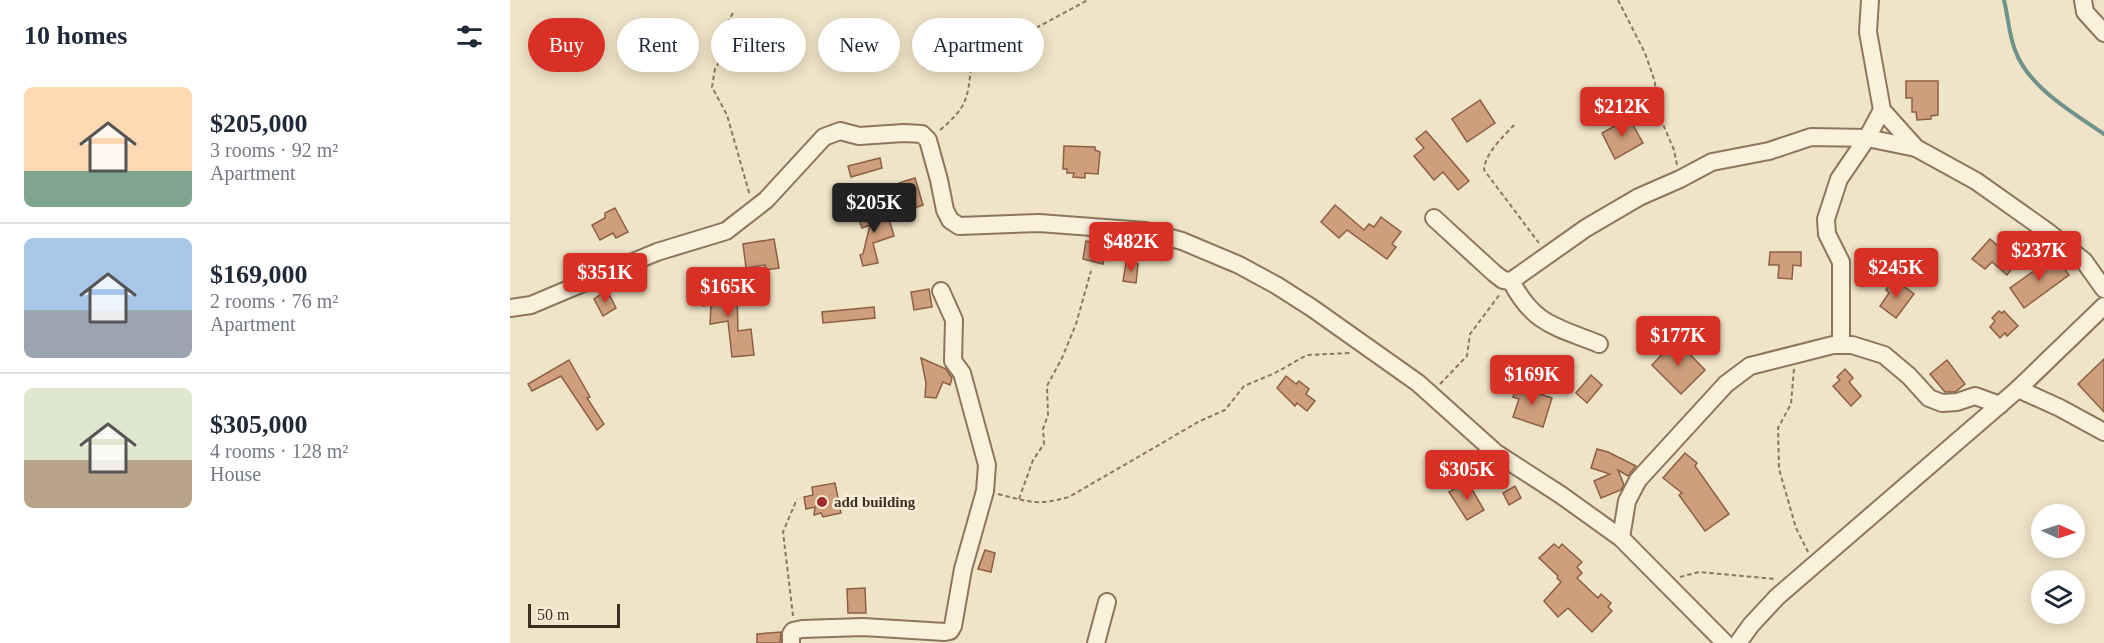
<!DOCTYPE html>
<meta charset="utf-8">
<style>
:root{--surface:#fff;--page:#f2f2f3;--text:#1f2937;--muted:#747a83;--line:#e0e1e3;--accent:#d93025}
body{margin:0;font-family:"Times New Roman",serif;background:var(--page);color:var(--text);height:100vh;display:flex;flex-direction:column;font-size:22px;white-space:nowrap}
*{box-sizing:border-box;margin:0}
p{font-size:20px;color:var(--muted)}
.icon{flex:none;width:33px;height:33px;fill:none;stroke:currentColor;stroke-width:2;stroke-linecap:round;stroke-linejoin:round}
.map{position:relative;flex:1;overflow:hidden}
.details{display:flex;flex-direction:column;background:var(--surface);width:510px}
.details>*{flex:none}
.guide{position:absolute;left:18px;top:18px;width:570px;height:54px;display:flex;gap:12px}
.needle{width:39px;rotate:93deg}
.fabs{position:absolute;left:1521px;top:504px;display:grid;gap:12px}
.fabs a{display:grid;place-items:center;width:54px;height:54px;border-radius:50%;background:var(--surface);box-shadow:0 3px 15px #0003;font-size:30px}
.scale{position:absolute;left:18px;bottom:15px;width:92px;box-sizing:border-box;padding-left:6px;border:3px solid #3d2e20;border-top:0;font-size:16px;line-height:21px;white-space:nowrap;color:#3d2e20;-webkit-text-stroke:4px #f7eed8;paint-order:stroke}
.price{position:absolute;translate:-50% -51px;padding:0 14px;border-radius:6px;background:var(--accent);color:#fff;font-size:20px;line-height:39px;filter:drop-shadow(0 2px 3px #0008)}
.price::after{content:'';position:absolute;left:50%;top:36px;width:18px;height:14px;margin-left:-9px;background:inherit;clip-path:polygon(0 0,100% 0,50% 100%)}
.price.current{background:#222;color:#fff}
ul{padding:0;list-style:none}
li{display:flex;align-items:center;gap:18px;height:150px;padding:0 24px}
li+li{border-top:2px solid var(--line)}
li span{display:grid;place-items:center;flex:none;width:168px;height:120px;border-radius:9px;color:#555}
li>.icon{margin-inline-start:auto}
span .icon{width:72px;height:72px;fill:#fffc;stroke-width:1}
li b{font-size:26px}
h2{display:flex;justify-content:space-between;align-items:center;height:72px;padding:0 24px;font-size:26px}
.tag{padding:0 21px;border-radius:27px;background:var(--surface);box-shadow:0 3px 15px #0003;font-size:21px;line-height:54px}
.tag.current{background:var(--accent);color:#fff}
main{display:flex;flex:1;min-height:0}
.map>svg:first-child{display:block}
</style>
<main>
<section class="details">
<h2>10 homes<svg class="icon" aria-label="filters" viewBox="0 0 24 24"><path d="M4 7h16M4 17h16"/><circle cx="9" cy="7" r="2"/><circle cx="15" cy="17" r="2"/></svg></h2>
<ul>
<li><span style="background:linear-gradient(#ffd9b3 70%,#7fa58c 0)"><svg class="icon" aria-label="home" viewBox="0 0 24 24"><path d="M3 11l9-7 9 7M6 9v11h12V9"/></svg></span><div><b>$205,000</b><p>3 rooms · 92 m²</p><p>Apartment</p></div></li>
<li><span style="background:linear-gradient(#a9c7e8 60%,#9aa5b1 0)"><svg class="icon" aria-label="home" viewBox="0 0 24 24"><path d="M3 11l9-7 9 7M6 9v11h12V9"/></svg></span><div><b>$169,000</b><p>2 rooms · 76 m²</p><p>Apartment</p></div></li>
<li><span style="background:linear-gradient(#dfe7d0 60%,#b9a48a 0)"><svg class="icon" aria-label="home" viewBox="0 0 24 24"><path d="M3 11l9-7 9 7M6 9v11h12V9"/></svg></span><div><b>$305,000</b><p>4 rooms · 128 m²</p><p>House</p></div></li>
</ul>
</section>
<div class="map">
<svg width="1594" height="643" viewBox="0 0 1594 643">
<rect width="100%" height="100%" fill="#f0e4c8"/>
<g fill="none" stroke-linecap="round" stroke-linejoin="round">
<path stroke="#6f938a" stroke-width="4" d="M1494,0c4,16 5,35 11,50 13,37 58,63 89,84"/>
</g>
<g fill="#cf9f7d" stroke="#8d5f41" stroke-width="1.5">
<polygon points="1396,81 1428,81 1428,115 1421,116 1421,119 1407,120 1406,112 1402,112 1402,98 1396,98"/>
<polygon points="970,100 985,123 957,142 942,119"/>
<polygon points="1119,118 1133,143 1105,159 1092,133"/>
<polygon points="916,131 959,181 948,190 933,172 924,180 904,156 914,148 906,139"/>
<polygon points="554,146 585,147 585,150 590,152 588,174 575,173 575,178 563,177 564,173 557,173 557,169 553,169"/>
<polygon points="370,158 372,168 341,177 338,166"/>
<polygon points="405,178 413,205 398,210 389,183"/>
<polygon points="825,205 854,230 859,224 864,227 871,217 891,232 882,244 886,247 877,259 837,230 829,238 811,222"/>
<polygon points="368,207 373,221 379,219 384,236 363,243 368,263 353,266 350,255 353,254 360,225 352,228 347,214"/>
<polygon points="105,208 118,232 106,238 103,233 90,240 82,225 95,218 95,213"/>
<polygon points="264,239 269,268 255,270 255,265 236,268 233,244"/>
<polygon points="1480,239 1507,262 1497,275 1482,262 1475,269 1462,259"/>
<polygon points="576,241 597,245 593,264 573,259"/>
<polygon points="1260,252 1291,252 1291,266 1283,265 1282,279 1268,278 1269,265 1259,265"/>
<polygon points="1545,256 1559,275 1514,308 1500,288"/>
<polygon points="616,263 628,264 626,283 613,281"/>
<polygon points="1384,279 1404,294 1386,318 1370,306 1379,293 1376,290"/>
<polygon points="208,282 209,291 227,293 228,331 241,329 244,355 222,357 218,321 200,324 201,305 193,306 190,288 197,287 196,284"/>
<polygon points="419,289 422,307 404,310 401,292"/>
<polygon points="93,293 96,298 100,296 106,308 93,316 84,299"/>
<polygon points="364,307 365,318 313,323 312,312"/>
<polygon points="1489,311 1492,313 1494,311 1508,326 1497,336 1495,333 1490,338 1480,327 1485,321 1482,318"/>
<polygon points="1166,340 1195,370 1171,394 1142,365"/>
<polygon points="411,358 436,369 442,378 440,385 433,382 426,398 415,397 416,383"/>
<polygon points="1594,359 1594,412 1568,384"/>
<polygon points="59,360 80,397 77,398 94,424 87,430 51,376 22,391 18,384"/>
<polygon points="1437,360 1455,384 1445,392 1435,392 1420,374"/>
<polygon points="1335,369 1343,378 1339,382 1351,396 1341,406 1323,386 1330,380 1327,377"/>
<polygon points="1081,375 1092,385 1077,403 1066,393"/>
<polygon points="776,376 786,384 789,381 799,389 796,394 805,401 797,411 787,403 785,406 767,388"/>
<polygon points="1007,386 1042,398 1033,427 1003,417 1009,399 1003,397"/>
<polygon points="1087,449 1098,452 1126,466 1118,476 1108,470 1114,485 1111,490 1091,498 1084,481 1100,474 1081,468"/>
<polygon points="1175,453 1187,463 1185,466 1219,514 1195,531 1169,495 1172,493 1153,478"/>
<polygon points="957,481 974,510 957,520 939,492"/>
<polygon points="325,483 331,513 313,517 311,513 304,515 305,507 296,509 294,497 303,495 302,487"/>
<polygon points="1005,486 1011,498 999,505 993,493"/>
<polygon points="1044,544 1049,548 1052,544 1072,562 1067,567 1072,573 1067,578 1088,598 1091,594 1101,603 1098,607 1102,611 1082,632 1058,608 1048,617 1034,601 1051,582 1047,578 1048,576 1029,558"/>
<polygon points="475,550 485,553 481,572 468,569"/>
<polygon points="355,588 356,613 338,613 337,589"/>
<polygon points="271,632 270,643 247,643 247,634"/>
</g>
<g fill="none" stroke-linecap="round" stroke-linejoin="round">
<g stroke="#8d765c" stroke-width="20">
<g id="minor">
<polyline points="1360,0 1358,32 1372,110 1406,148 1466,181 1538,232 1574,261 1594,289"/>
<polyline points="1573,0 1575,12 1594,33"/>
<polyline points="924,218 984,273 993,280 1001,281 1076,228 1129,197 1170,179 1202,162 1259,151 1301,137 1357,138 1406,148"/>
<path d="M1001,281c23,44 44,45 88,63"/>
<polyline points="0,308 21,305 147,252 216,231 256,200 314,137 330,131 349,136 394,133 412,134 418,140 429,180 435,210 440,220 449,226 529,223 635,231 672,241 729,265 766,285 802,308 908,383 986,453 1051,495 1111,538 1215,643"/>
<polyline points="1331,344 1331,262 1317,234 1316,219 1329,179 1357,138 1372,110"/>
<polyline points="1508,389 1550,408 1594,432"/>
<polyline points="1111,538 1117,501 1128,480 1216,384 1240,366 1323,345 1342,345 1374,355 1399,376 1419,398 1432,403 1447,402 1465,396 1490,405"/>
<polyline points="281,643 281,634 283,631 292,629 353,627 435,632 440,631 443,626 453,569 475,491 477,465 452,373 443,361 444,320 431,291"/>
<polyline points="586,643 597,602"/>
<polyline points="1228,643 1241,625 1267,597 1508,389 1594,306"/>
</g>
</g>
<g stroke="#8d765c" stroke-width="2" stroke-dasharray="4.5 3" stroke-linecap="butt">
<polyline points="1108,0 1135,53 1145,82 1146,108 1164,150 1167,165"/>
<polyline points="223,13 215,26 214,54 205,69 202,87 217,115 240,196"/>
<path d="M1004,125c-11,12 -29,28 -30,45l55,73"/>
<path d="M430,130c26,-22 28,-30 31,-64l9,-8 108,-58"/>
<polyline points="1284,369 1281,404 1268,428 1269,469 1286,528 1298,552"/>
<polyline points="930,384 957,356 960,334 990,294"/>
<path d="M488,494c32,8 38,12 71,3l131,-76 25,-11 19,-24 31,-13 32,-18 43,-2"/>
<polyline points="509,499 523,460 534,444 533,429 538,415 537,386 552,358 566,324 581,271"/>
<polyline points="1170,577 1189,572 1265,579"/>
<polyline points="283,616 273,532 287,499"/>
</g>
<use href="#minor" stroke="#faf1dc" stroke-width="16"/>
</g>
<circle fill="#9e2a2b" stroke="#f7eed8" stroke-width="2" cx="312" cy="502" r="6"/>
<g text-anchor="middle" stroke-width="5" stroke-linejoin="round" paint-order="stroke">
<g font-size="15" font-weight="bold" fill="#3d2e20" stroke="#f7eed8" text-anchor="start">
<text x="324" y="507">add building</text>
</g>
</g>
</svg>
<div class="fabs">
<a><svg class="needle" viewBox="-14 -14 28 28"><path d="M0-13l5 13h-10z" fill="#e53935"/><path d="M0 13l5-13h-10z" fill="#747a83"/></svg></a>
<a><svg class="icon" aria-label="layers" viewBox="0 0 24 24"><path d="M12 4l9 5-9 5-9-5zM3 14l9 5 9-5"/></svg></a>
</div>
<div class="scale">50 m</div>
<b class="price" style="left:1112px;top:138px">$212K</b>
<b class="price current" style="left:364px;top:234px">$205K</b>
<b class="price" style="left:621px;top:273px">$482K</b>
<b class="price" style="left:1529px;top:282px">$237K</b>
<b class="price" style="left:1386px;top:299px">$245K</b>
<b class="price" style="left:95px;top:304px">$351K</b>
<b class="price" style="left:218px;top:318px">$165K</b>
<b class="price" style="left:1168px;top:367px">$177K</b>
<b class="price" style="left:1022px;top:406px">$169K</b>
<b class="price" style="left:957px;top:501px">$305K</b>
<div class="guide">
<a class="tag current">Buy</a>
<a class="tag">Rent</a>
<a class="tag">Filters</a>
<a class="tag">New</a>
<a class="tag">Apartment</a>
</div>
</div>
</main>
